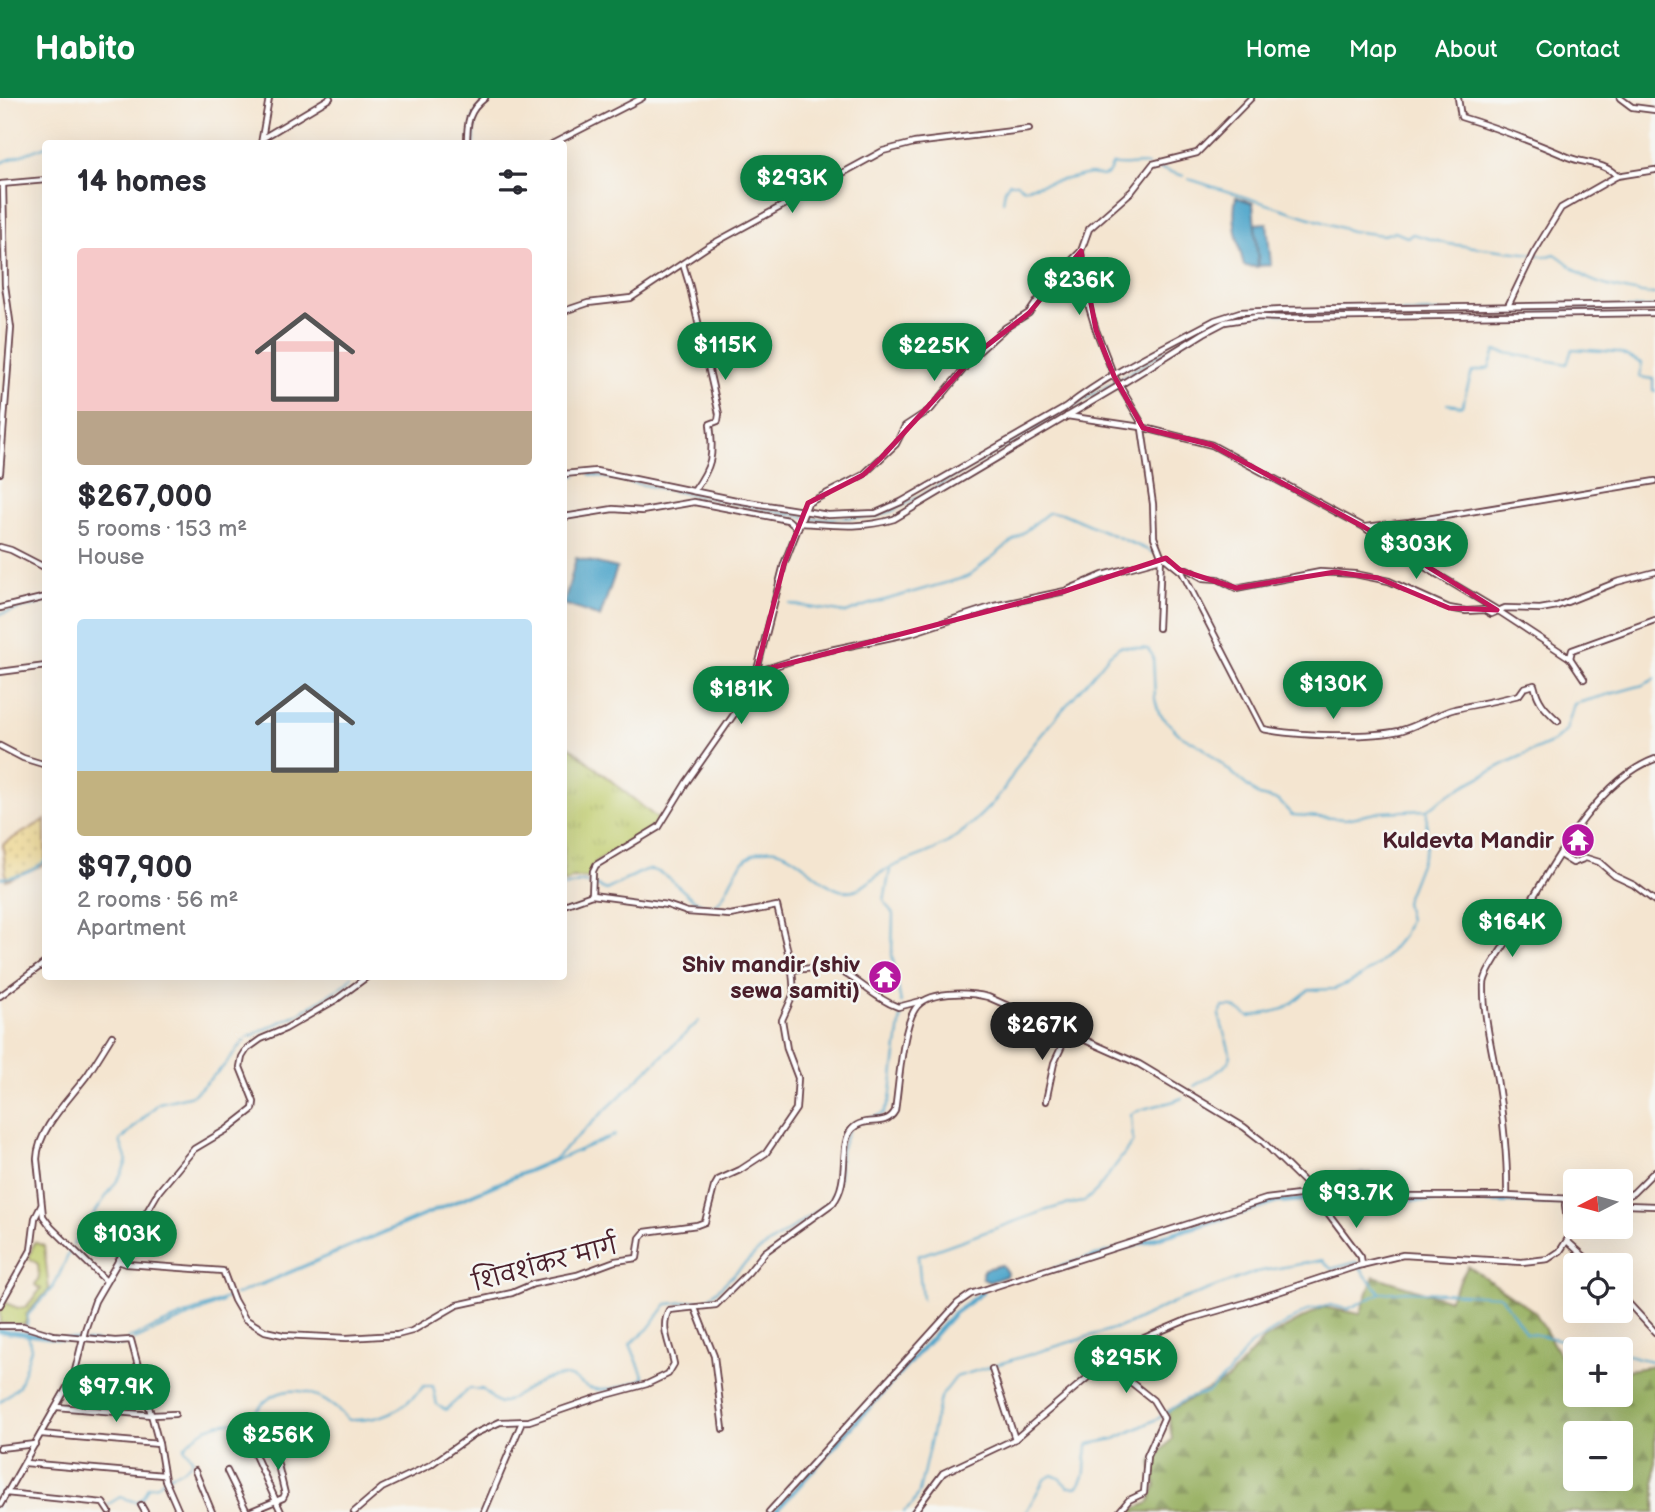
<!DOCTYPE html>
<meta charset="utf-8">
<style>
:root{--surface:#fff;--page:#f2f2f3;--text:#2b2b33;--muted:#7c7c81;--accent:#0b8043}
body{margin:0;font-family:"Balsamiq Sans","Playpen Sans Deva",sans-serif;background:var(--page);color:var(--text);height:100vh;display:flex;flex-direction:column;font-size:26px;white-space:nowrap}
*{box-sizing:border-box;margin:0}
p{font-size:23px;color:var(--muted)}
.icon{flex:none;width:38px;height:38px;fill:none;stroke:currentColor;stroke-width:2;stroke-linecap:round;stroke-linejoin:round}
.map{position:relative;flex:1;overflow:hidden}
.side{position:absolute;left:42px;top:42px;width:525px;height:840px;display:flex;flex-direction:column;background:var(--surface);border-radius:7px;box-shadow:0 7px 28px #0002}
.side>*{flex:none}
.needle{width:46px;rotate:264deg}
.buttons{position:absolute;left:1563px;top:1071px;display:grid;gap:14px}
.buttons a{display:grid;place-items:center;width:70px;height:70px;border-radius:7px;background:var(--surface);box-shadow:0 7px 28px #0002;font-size:35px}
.price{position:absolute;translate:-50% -60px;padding:0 16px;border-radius:24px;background:var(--accent);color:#fff;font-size:23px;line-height:46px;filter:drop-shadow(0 2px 4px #0008)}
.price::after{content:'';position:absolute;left:50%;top:42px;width:21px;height:16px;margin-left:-10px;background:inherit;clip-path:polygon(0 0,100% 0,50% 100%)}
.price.selected{background:#222;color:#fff}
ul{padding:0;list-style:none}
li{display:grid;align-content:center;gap:14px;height:371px;padding:0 35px}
li span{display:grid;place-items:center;height:217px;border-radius:7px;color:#555}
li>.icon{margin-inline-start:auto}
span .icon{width:126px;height:126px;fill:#fffc;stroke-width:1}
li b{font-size:30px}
h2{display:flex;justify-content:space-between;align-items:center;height:84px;padding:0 35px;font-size:30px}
header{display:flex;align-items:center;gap:42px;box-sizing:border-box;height:98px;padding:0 35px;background:var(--accent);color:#fff}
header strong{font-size:33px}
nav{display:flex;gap:38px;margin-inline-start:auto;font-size:24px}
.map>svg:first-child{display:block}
</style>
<header>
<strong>Habito</strong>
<nav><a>Home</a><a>Map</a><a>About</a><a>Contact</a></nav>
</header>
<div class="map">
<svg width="1655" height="1414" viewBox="0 0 1655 1414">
<defs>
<pattern id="grass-tufts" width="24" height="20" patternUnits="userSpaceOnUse" patternTransform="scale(1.75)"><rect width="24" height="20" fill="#c1cd6f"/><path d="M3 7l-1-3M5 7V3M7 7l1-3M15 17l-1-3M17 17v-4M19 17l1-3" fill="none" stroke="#a7b060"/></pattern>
<pattern id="forest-firs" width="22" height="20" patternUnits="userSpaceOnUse" patternTransform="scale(1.75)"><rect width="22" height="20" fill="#98b062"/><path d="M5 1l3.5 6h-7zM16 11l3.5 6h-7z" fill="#7e8f51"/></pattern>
<pattern id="sand-dots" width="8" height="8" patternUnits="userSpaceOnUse" patternTransform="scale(1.75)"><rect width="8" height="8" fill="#eeda9e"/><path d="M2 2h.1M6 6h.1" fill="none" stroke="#cebb88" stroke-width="1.8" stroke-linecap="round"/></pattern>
</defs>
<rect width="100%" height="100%" fill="#f6f6f2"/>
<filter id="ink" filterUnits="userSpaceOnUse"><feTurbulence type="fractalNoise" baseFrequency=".0143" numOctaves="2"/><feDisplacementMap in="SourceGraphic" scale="14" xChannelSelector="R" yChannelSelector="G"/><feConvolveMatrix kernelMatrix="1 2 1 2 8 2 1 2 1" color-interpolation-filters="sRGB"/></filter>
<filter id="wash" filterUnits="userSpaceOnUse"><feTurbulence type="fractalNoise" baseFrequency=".00686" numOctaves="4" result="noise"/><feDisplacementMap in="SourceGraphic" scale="28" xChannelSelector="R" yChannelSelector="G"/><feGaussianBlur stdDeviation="1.57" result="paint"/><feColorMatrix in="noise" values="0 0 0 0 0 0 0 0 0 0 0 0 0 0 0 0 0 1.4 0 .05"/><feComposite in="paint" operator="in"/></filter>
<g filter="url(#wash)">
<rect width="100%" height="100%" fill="#f4e5d0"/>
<g fill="url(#grass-tufts)" stroke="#86764d" stroke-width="2">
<polygon points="564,644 659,722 647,733 597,763 592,769 591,780 573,780 564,785"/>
<polygon points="34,1144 44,1148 49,1192 28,1214 25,1226 0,1226 0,1210 3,1204 18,1210 26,1209 41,1191 35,1187 39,1179 38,1166 29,1160"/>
</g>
<path fill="url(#forest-firs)" stroke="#716846" stroke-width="2" fill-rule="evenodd" d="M1468,1168l67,46 37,65h3v18h45l1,-24 34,-5v146h-529l23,-9 7,-17 -5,-24 21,-23 -4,-28 60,-32 35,-39 60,-33 37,7 14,-38 75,24zM1575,1335h45v46h-45z"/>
<polygon fill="url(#sand-dots)" stroke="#9c7c64" stroke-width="2" points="45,722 45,766 6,782 3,746"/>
<g fill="#4da5ca" stroke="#4c627a" stroke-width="2">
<path d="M1236,99l17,6 5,64 -14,-1c-6,-24 -13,-45 -8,-69z"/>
<polygon points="1267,125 1271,167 1259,168 1255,126"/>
<polygon points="576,460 617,470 600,519 564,506"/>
<polygon points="1370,1075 1370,1092 1336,1089 1338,1077"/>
<polygon points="1002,1167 1007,1175 1006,1178 989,1184 983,1181 982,1175 984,1171"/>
</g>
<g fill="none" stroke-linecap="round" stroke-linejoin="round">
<g stroke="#4da5ca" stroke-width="2">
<polyline points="0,65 46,48"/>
<polyline points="1154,69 1184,78"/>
<polyline points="1189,81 1351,133 1383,137 1395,134 1407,139 1413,136 1448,146 1533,156"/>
<path d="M1003,104l2,-13 4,-6h8l7,5 5,-1 61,-13 13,2 5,-2 5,-10c12,4 23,-2 35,1"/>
<path d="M1538,157l7,2 10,-3c10,6 16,13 26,20 13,11 57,20 74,20"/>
<polyline points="1241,216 1560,213 1655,209"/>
<polyline points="1447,306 1462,308 1472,274 1489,270 1495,253 1567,266 1572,251 1618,254 1642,265 1639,279 1653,281 1653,292 1655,293"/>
<polyline points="589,376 814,421 875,419 893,413 966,372 1206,229"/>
<polyline points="564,380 576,377"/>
<polyline points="790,506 846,515 867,507 967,479 1048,415 1062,415 1157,456"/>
<polyline points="0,516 46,504"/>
<polyline points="890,772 884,803 893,816 892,856 901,905"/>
<path d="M0,780c17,-1 33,-7 46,-18"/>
<path d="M595,787l11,5 39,-20c26,-4 46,41 68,35 18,-6 17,-49 52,-55 30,-6 59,44 83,41 16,-1 23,-13 36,-20 20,-11 44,-16 63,-28 16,-10 39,-32 51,-46 10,-13 17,-27 26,-40 26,-36 58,-67 85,-102l11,-9 28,3 5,7 2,43 4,14 20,21 23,13 57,49 20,5 13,14 54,4 35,-7 46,-2 22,-16 57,-31 47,-21 13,-11 8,-27 69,-19 12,-6"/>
<polyline points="564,789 583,784 589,786"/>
<path d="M1194,988c49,-30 38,-20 25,-71l4,-8h10l17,10 34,-8 25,-19 26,-1 24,-11 22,-16 22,-27 6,-15 -4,-18 21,-54 1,-38"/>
<polyline points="855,1026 884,1015 890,1002 902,911"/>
<polyline points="73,1146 121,1077 127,1063 120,1043 159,1005 193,997 225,967 246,940 300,915 347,885 352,878"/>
<polyline points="261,1187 615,1037"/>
<polyline points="235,1197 554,1061 699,923"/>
<path d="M922,1201l-4,-43 129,-46 17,-5 20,-3 13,-12 36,-48 -2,-28c16,-9 34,-8 51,-16"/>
<polyline points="27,1227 28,1217 54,1188 71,1151"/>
<polyline points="129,1240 231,1198"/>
<polyline points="134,1242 222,1204"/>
<polyline points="1620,1255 1655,1264"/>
<polyline points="0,1304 19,1288 31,1251 27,1232"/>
<path d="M107,1407l13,-8 16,5 7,-5 5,-10 10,-2c8,-13 28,-11 35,-26l-9,-11c3,-8 25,-22 34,-24 9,-2 17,-1 26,-4 12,-5 18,-19 29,-24 29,-15 56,4 76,24 33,1 53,-9 75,-34h9l4,19 9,5 23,-21h13l17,15c23,-8 40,-29 66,-28 9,0 17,9 25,12 18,5 39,-3 54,-10l-14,-34 18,-15 19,-25 40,-4 50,-48 73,-50 9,-25 2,-27 7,-19"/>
<polyline points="904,1414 913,1406 919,1394 940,1300 956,1279 1129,1226 1172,1205 1256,1174 1323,1162 1331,1171 1357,1164 1365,1177 1380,1194"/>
<path d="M1026,1414l18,-32 8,-5 7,3 9,9h9c14,-13 4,-26 12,-43l26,-5 44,-21 27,-19 22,-7 20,-18 22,-29 58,-35 22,-5 18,4 33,-16 25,-2 95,5 25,37c26,3 49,12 74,16"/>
</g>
<g stroke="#4da5ca" stroke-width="4.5">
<path d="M473,46c0,-25 -1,-32 21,-46"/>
<polyline points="1055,1171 1276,1104 1327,1100 1575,1105"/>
<polyline points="0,1233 80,1243"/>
<polyline points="86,1244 111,1246 129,1245"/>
<polyline points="775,1414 954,1215 983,1194"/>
</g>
</g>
</g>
<g filter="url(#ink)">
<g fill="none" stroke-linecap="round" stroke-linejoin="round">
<g stroke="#643d44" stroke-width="8">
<g id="street">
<path d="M1458,0l3,19c37,11 72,25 107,40 17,7 36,5 49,19"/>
<polyline points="1620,0 1632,9 1655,12"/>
<polyline points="263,40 330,0"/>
<polyline points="261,46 269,0"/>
<path d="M467,46c0,-22 1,-33 18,-46"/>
<polyline points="552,46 642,0"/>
<polyline points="1,86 46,82"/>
<path d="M683,166l7,23 29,127 -1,7 -8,3c4,32 2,42 -16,67"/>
<polyline points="1508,208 1533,156 1561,110 1617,78 1655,72"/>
<polyline points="564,213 588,205 631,200 707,149 883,53 914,45 1029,31"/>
<polyline points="1067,318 1141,329 1212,347 1364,429 1388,447 1497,512 1570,560 1584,581"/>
<polyline points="0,375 11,230 5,187 3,86"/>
<path d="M564,376l32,-3 140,29 92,15 48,-2 25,-11 164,-94c45,-36 100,-61 150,-88l25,-8 43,-2 372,-6"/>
<polyline points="564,419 613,411 642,413 694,404 788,422 798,431"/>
<path d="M801,425c32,2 61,6 93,-4l226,-134 84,-52 21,-11 13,-2 19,-3 29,1 369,-5"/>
<polyline points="1365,429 1409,424 1655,383"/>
<polyline points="0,449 11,452 46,470"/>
<path d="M1161,457l21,17 81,157c34,7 103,9 136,2 20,-5 37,-17 56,-22 21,-5 42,-8 64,-14l5,-7 10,-3c4,17 11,24 24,36"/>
<polyline points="1180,472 1187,471 1203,480 1218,481 1236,490 1320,474 1355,476 1389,483 1449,510 1466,513 1484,512 1491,516 1505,510 1540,511 1557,508 1617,484 1655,474"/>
<polyline points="0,510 46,499"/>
<polyline points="1158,530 1161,458"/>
<polyline points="1570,560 1572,552 1655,522"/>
<polyline points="0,574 46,568"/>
<polyline points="756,574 816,555 911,535 994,508 1065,493 1103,477 1157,462 1161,457 1154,439 1153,406 1141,324 1114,278 1096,232 1085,196 1081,153 1089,131 1132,93 1153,66 1197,55 1251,0"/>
<polyline points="0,648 23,660 46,667"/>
<polyline points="1560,757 1573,765 1586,760 1599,764 1615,778 1634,787 1655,803"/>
<path d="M592,797l75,10 20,7 43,3 47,-9 15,63c14,2 31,-5 44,0 22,9 37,29 62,38l23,-6"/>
<polyline points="564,807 592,797 593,773 596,767 659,729 686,685 744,602 756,576 784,466 808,405 863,377 880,361 896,346 905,328 931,311 976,256 1005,230 1029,215 1051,183 1080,154"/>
<polyline points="0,898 46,864"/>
<polyline points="1046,1003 1054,965 1068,935"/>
<polyline points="1323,1097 1328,1115 1361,1159 1362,1167"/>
<path d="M1507,1098c1,-38 -4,-79 -10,-117 -5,-31 -14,-63 -13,-95 1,-13 21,-38 28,-51 34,-55 80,-151 143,-174"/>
<polyline points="1620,1101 1633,1095 1655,1073"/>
<polyline points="1623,1101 1626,1107 1655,1108"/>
<polyline points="1567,1143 1594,1167"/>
<polyline points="118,1163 127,1166 223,1173 234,1202 245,1221 265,1233 283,1237 347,1240 397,1237 412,1233 457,1207 512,1195 533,1186 577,1177 615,1163 637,1160 640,1140 645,1134 697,1127 705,1124 714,1089 718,1082 740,1072 766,1055 796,1011 798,980 787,951 782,922 794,895 792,871"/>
<path d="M106,1183l-55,-54 -8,-11 -6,-57c1,-31 33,-60 51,-85 8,-12 16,-25 24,-38"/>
<polyline points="1620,1196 1655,1234"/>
<polyline points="0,1207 31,1152 35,1120 41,1108"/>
<polyline points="695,1210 714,1258 723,1331"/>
<polyline points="0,1228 23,1228 53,1237 115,1243 131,1242 159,1346 165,1382 179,1414"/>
<polyline points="1107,1265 1153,1302 1164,1320 1147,1358 1144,1395 1129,1402 1119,1414"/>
<polyline points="992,1271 1015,1341"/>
<polyline points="74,1277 142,1285"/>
<polyline points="57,1309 152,1317 175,1316"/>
<polyline points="41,1336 159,1346"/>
<polyline points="250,1346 281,1414"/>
<polyline points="0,1350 35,1346"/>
<polyline points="25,1365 163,1377"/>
<polyline points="195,1373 212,1414"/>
<polyline points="227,1373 247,1414"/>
<polyline points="6,1395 103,1405 109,1414"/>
<polyline points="0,1407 74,1277 85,1232 95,1203 159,1093 194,1051 226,1032 253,1011 254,1004 240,969 242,959 247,951 261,941 285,931 337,901 368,878"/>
<polyline points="141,1407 145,1414"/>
<polyline points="249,1414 283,1400 285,1396 269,1330"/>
<path d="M354,1414l28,-24 48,-23 44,-31 26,-12 29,-1 70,-24 48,-13 21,-10 6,-10c-3,-18 -15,-36 -5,-54l47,-5 32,-32 17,-21 68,-49c18,-22 5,-59 19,-74 13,-14 33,0 43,-18 4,-26 7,-82 20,-102 12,-19 54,-17 73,-12l151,67 105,63 18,14 53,52"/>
<polyline points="484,1414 522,1324"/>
<polyline points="769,1414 958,1205 971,1196 1266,1101 1315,1095 1339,1098 1507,1098 1575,1101"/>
<polyline points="914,1414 943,1375 1015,1341 1094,1274 1137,1243 1189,1221 1245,1205 1357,1168 1403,1157 1522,1164 1548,1161 1560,1153 1569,1139 1565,1107 1566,1101"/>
</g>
</g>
<use href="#street" stroke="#fff" stroke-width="4.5"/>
</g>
</g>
<path fill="none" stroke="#c2185b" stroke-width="5" stroke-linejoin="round" d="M1081,153l15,79 18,46 29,52 69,17 152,82 133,83 -48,-2 -71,-30 -43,-6 -99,16 -56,-18 -14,-12 -101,33 -309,81 28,-108 24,-61 55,-28 17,-16 96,-105 53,-41z"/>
<defs>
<g id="temple-disc" transform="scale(1.75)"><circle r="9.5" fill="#b5179e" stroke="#f6f6f2"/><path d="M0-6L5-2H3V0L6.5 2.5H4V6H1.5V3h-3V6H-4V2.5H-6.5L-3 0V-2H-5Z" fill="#fff"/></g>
</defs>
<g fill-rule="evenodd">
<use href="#temple-disc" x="1578" y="742"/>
<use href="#temple-disc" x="885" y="879"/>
</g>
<g text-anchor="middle" stroke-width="5" stroke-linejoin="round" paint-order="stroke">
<g font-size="23" font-weight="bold" fill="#4a1f2b" stroke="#f6f6f2" text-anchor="end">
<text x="1554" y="750">Kuldevta Mandir</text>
<text x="860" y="874">Shiv mandir (shiv<tspan x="860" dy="26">sewa samiti)</tspan></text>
</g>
<g font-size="23" fill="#4a1f2b" stroke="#f6f6f2">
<text transform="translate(545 1166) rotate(-15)" y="8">शिवशंकर मार्ग</text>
</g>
</g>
</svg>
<div class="buttons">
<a><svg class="needle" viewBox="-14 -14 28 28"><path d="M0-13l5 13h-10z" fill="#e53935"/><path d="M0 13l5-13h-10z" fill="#7c7c81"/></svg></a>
<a><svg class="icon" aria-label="locate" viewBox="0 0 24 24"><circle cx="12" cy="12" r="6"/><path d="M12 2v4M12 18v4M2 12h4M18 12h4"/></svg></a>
<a>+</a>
<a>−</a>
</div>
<b class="price" style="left:792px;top:117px">$293K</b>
<b class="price" style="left:1079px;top:219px">$236K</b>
<b class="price" style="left:725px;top:284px">$115K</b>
<b class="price" style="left:934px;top:285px">$225K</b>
<b class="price" style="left:1416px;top:483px">$303K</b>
<b class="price" style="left:1333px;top:623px">$130K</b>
<b class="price" style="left:741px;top:628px">$181K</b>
<b class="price" style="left:1512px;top:861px">$164K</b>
<b class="price selected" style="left:1042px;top:964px">$267K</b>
<b class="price" style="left:1356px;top:1132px">$93.7K</b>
<b class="price" style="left:127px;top:1173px">$103K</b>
<b class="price" style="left:1126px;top:1297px">$295K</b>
<b class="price" style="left:116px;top:1326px">$97.9K</b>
<b class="price" style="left:278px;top:1374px">$256K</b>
<section class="side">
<h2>14 homes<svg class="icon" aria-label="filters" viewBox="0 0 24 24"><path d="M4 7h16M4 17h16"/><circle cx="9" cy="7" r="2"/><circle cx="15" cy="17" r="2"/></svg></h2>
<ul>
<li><span style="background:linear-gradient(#f6c9c9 75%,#b9a48a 0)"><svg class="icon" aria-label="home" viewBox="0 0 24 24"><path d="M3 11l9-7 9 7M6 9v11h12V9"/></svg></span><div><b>$267,000</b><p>5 rooms · 153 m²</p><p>House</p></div></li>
<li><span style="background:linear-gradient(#bfe0f5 70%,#c2b280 0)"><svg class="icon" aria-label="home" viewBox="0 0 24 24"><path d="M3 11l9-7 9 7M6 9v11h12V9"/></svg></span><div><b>$97,900</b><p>2 rooms · 56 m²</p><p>Apartment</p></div></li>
</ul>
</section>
</div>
